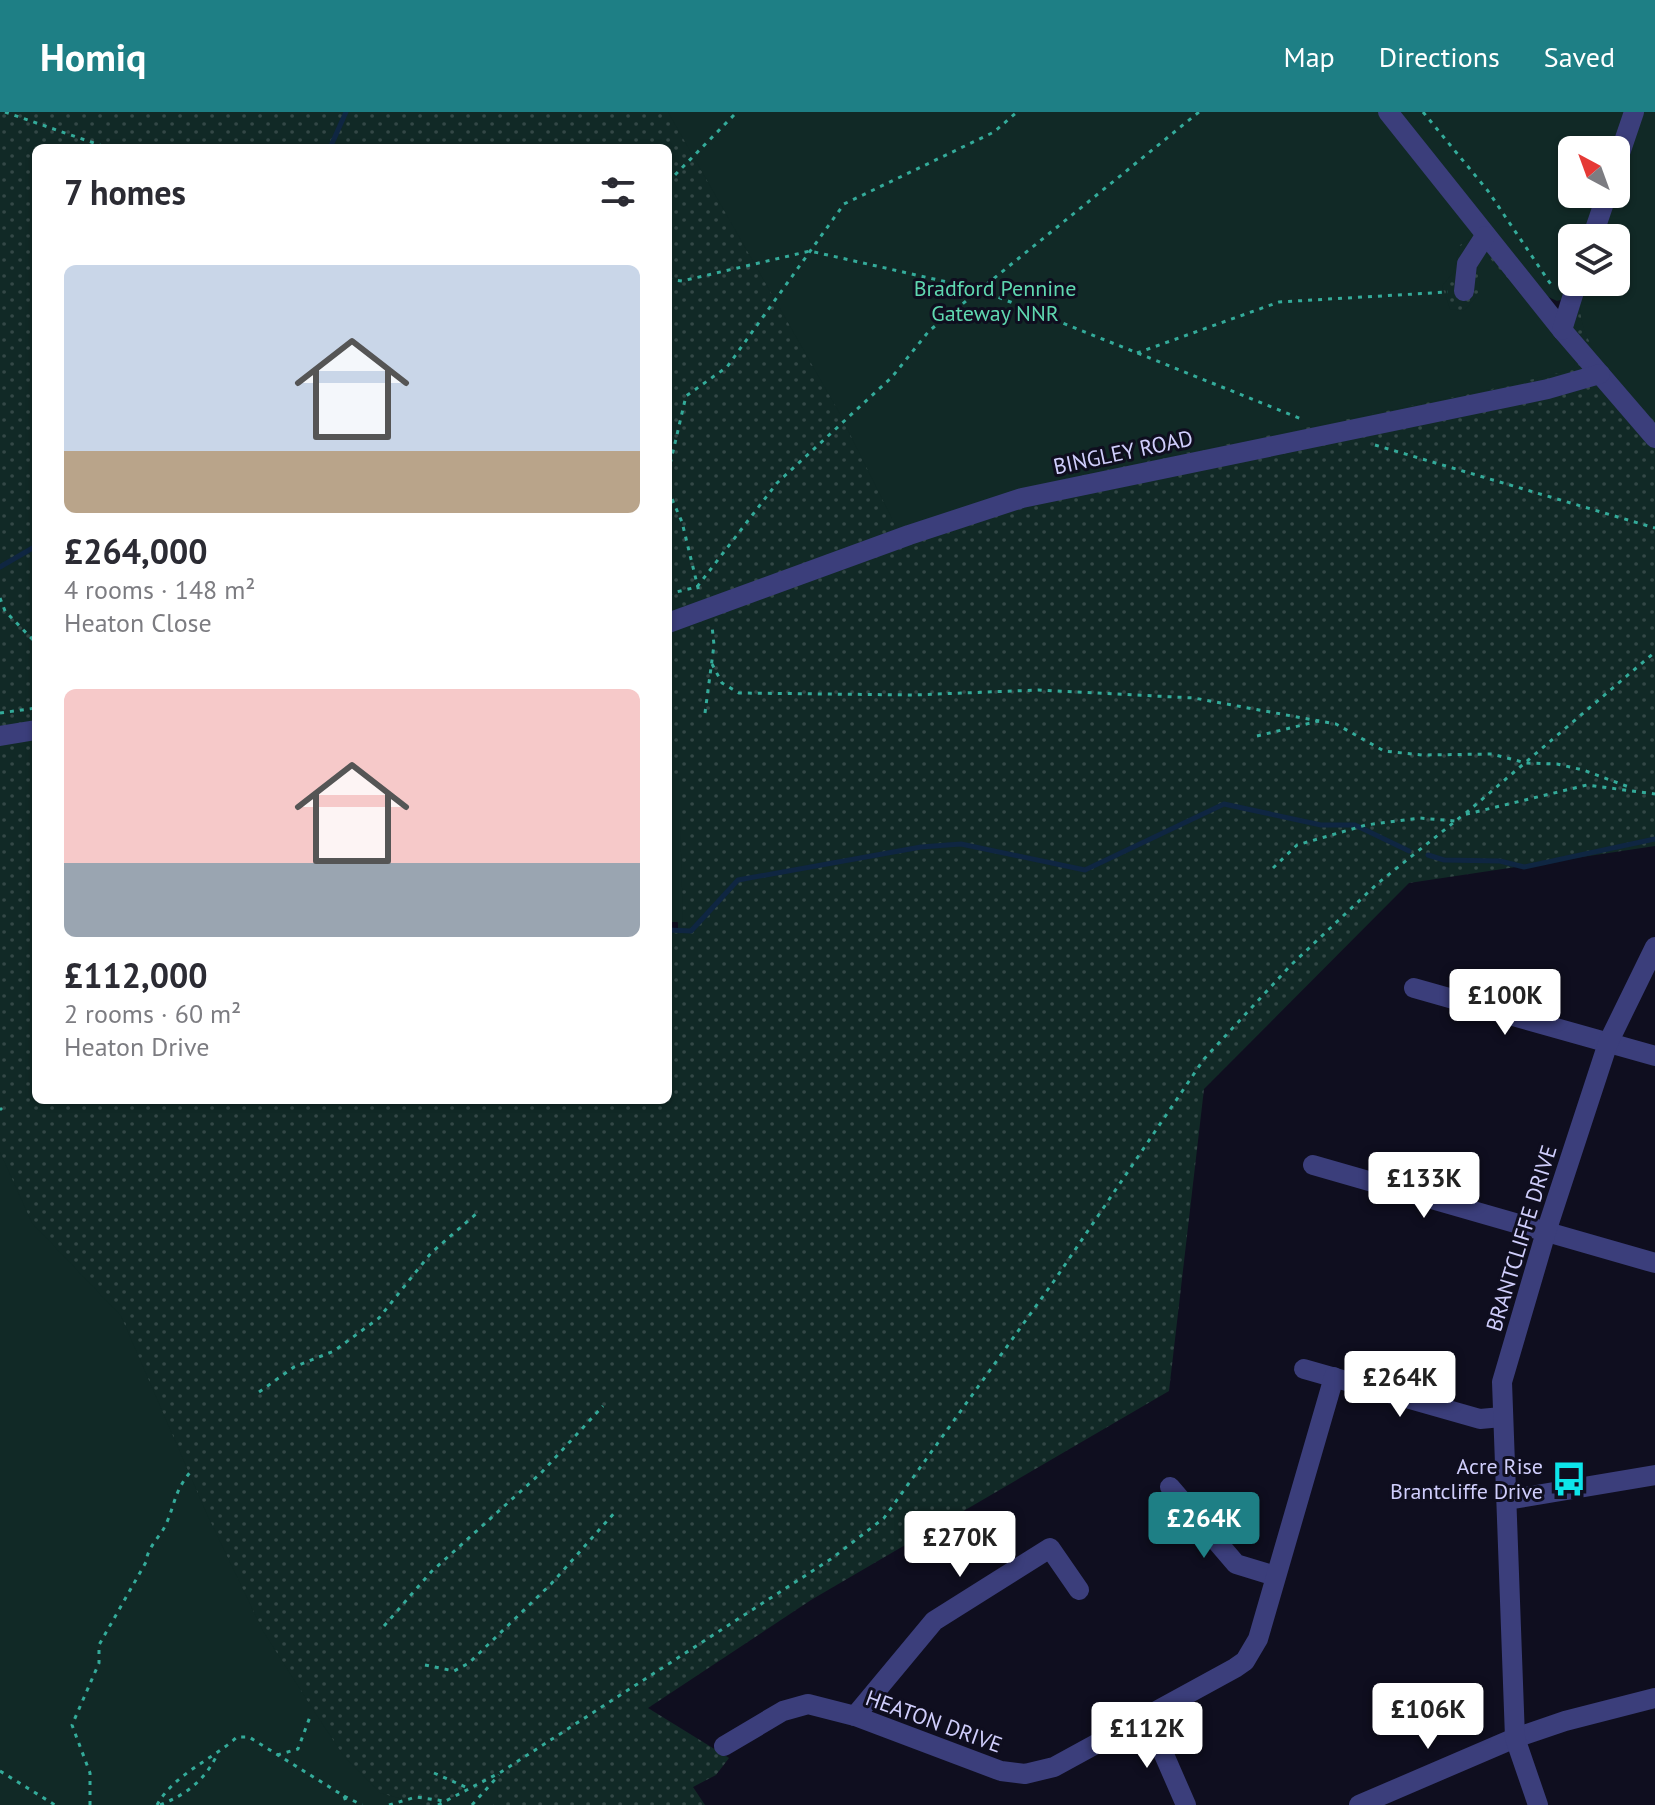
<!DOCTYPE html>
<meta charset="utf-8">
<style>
:root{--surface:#fff;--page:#f2f2f3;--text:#2b2b33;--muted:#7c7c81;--accent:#1e7f85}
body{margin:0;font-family:"PT Sans",sans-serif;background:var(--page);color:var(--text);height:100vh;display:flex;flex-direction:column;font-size:30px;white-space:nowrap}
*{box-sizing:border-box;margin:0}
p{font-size:26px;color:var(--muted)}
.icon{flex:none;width:44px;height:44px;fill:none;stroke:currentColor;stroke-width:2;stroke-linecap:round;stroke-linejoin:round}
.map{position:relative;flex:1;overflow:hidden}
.side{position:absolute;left:32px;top:32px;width:640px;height:960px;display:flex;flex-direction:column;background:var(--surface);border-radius:12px;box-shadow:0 2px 6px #0004}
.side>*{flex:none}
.needle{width:52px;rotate:319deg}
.fabs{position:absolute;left:1558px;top:24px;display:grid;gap:16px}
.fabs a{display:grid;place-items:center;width:72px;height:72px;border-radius:12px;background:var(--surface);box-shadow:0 2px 6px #0004;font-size:40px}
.price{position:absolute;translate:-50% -68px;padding:0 18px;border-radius:8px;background:#fff;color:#222;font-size:26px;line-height:52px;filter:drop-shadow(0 2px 4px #0008)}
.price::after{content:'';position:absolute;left:50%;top:48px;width:24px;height:18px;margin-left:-12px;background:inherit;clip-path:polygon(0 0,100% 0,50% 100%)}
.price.selected{background:var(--accent);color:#fff}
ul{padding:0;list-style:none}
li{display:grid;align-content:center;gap:16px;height:424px;padding:0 32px}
li span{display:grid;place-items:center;height:248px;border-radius:12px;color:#555}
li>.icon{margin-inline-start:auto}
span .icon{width:144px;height:144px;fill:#fffc;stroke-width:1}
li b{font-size:34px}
h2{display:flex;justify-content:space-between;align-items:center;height:96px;padding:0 32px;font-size:34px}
header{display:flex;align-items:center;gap:48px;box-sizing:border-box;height:112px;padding:0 40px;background:var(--accent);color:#fff}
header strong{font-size:38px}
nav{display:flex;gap:44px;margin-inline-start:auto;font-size:28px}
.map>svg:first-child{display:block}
</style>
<header>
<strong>Homiq</strong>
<nav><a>Map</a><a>Directions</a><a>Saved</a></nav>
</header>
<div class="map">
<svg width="1655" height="1693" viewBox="0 0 1655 1693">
<defs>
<pattern id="grass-dots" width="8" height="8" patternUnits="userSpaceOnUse" patternTransform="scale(2)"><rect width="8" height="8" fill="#112926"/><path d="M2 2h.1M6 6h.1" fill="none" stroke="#334746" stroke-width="1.8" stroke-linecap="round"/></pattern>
</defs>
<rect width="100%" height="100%" fill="#0f0e1f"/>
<path fill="url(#grass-dots)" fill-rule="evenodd" d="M0,0h1375l187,217 16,-47h38v-88l39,-82v734l-246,37 -205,206 -35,302 -358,209 -163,108 81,50 -13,17 -23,12 12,18h-705zM36,36h632v639h5l5,141 -10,1v171h-632z"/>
<g fill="#112926">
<path d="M668,0h712l95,124 -15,9 -7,28 -11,13 8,23 13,2c23,-20 17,-25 12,-54l7,-8 91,107 2,9 -5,5 -74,18 -392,82 -107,26 -99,35 -58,-117z"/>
<polygon points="1400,0 1626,0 1614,38 1572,38 1572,82 1599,82 1584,126 1572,126 1572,164 1565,187 1557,189 1544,183"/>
<path d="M1635,0h20v310c-34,-39 -89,-82 -72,-140h33v-44h-21l21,-44v-23z"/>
<polygon points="679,672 683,810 668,810 668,672"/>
<polygon points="0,1040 32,1111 121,1204 206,1400 263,1519 312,1596 343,1643 380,1681 425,1693 0,1693"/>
<polygon points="497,1668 498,1689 493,1693 432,1693"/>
</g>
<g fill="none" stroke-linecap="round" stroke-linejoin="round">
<g stroke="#0f2642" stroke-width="5">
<polyline points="330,36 346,0"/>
<polyline points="0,455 36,434"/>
<polyline points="1428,743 1444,748 1500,749 1524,755 1655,727"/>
<polyline points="668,818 691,819 738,768 921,735 961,732 1085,758 1224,692 1321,713 1355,713 1409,739"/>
</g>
<g stroke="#34ab9a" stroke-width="3" stroke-dasharray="4 6" stroke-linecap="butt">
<polyline points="5,0 108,36"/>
<polyline points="1423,0 1488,79 1552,174"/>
<polyline points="668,70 737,0"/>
<polyline points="668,167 682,169 810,139 978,177 1304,308"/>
<polyline points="1137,241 1279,190 1448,180"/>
<polyline points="1375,333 1655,416"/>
<polyline points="668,361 686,284 727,255 844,92 994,20 1017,0"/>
<polyline points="668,378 682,410 699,480"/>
<polyline points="668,482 697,475 777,371 892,265 929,219 1199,0"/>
<polyline points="0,486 5,499 36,531"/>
<polyline points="712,552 722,571 739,581 913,583 1038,578 1194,586 1319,609"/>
<polyline points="0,601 36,596"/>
<polyline points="705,601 714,533 712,514"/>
<polyline points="1257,624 1319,609 1336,612 1384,639 1422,643 1492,642 1526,651 1557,652 1583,658 1629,675"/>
<polyline points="1466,701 1655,540"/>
<polyline points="1273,756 1297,733 1366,713 1420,706 1455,709"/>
<polyline points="0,996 2,998"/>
<polyline points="259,1280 294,1255 334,1239 379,1206 431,1141 476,1102"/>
<polyline points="384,1514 431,1460 541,1361 603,1294"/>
<polyline points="425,1553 454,1559 469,1551 551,1472 616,1399"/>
<polyline points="277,1643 298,1637 311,1602"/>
<polyline points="0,1659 55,1693"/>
<polyline points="434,1661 470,1677"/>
<polyline points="344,1684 362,1693"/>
<path d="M90,1693v-32l-18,-48 27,-62v-18l47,-83c2,-17 15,-25 21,-40 9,-22 8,-32 25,-52"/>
<path d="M157,1693c17,-31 55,-45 80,-68h12l95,59 3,9"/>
<path d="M160,1693c25,-10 43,-23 56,-48"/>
<polyline points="389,1693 416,1685 444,1689"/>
<polyline points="438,1693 501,1660 831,1447 884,1406 1054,1169 1204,947 1291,853 1377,772 1463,703 1587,673 1655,682"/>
<polyline points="472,1693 499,1663"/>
</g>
<g stroke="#3b3e7b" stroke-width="20">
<polyline points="1388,0 1562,218 1655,326"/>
<polyline points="1616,53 1634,0"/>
<polyline points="1592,126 1607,82"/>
<polyline points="1464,179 1467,152 1485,124"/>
<polyline points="1562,218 1577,170"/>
<polyline points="668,511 909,423 1022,386 1548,277 1600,262"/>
<polyline points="0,624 36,618"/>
<polyline points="1414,876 1655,944"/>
<polyline points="1313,1053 1655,1151"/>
<polyline points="1304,1257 1480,1307 1502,1305"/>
<polyline points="1170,1375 1236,1452 1275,1464"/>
<polyline points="1507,1388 1655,1363"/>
<polyline points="855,1604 934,1509 1050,1436 1079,1478"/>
<polyline points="1148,1606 1186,1693"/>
<polyline points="724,1634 783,1599 808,1592 855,1604 1001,1659 1025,1662 1054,1655 1235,1556 1245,1549 1258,1527 1334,1265"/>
<polyline points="1359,1693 1515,1626 1565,1609 1655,1586"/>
<polyline points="1538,1693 1515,1626 1502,1270 1546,1120 1608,931 1655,835"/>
</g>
</g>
<defs>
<g id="bus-bare" transform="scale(2.76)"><path d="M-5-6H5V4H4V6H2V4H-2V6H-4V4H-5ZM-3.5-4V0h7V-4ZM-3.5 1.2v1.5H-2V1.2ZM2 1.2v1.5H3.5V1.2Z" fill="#0de5ea" stroke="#0f0e1f" stroke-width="2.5" paint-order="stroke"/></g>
</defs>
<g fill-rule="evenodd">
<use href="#bus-bare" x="1569" y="1367"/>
</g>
<g text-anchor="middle" stroke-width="6" stroke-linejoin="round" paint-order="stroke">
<g font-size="22" fill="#5fd8b0" stroke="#0f0e1f">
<text x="995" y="184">Bradford Pennine<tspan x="995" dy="25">Gateway NNR</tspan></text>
</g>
<g font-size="22" fill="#d0cefc" stroke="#0f0e1f">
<text transform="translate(1123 340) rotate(-12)" y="8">BINGLEY ROAD</text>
<text transform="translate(1521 1126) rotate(-73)" y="8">BRANTCLIFFE DRIVE</text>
<text transform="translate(934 1609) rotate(20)" y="8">HEATON DRIVE</text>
</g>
<g font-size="22" fill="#d0cefc" stroke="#0f0e1f" text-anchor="end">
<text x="1543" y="1362">Acre Rise<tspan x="1543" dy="25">Brantcliffe Drive</tspan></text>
</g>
</g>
</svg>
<div class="fabs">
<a><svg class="needle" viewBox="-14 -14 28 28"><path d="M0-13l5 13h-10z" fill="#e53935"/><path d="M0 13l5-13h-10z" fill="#7c7c81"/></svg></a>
<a><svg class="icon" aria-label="layers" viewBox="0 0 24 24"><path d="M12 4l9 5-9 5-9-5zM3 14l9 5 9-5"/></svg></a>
</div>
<b class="price" style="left:1505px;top:925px">£100K</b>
<b class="price" style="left:1424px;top:1108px">£133K</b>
<b class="price" style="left:1400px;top:1307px">£264K</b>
<b class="price selected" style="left:1204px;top:1448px">£264K</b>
<b class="price" style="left:960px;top:1467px">£270K</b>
<b class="price" style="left:1428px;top:1639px">£106K</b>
<b class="price" style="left:1147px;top:1658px">£112K</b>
<section class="side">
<h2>7 homes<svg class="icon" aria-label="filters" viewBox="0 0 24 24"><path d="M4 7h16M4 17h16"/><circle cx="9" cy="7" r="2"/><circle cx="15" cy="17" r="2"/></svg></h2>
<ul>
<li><span style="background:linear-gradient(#c9d6e8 75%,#b9a48a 0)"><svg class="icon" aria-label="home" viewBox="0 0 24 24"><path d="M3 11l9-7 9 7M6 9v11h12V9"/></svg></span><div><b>£264,000</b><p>4 rooms · 148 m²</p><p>Heaton Close</p></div></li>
<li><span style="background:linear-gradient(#f6c9c9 70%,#9aa5b1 0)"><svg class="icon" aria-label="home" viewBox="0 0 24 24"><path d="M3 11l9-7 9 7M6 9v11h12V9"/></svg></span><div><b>£112,000</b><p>2 rooms · 60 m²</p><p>Heaton Drive</p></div></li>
</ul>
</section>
</div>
